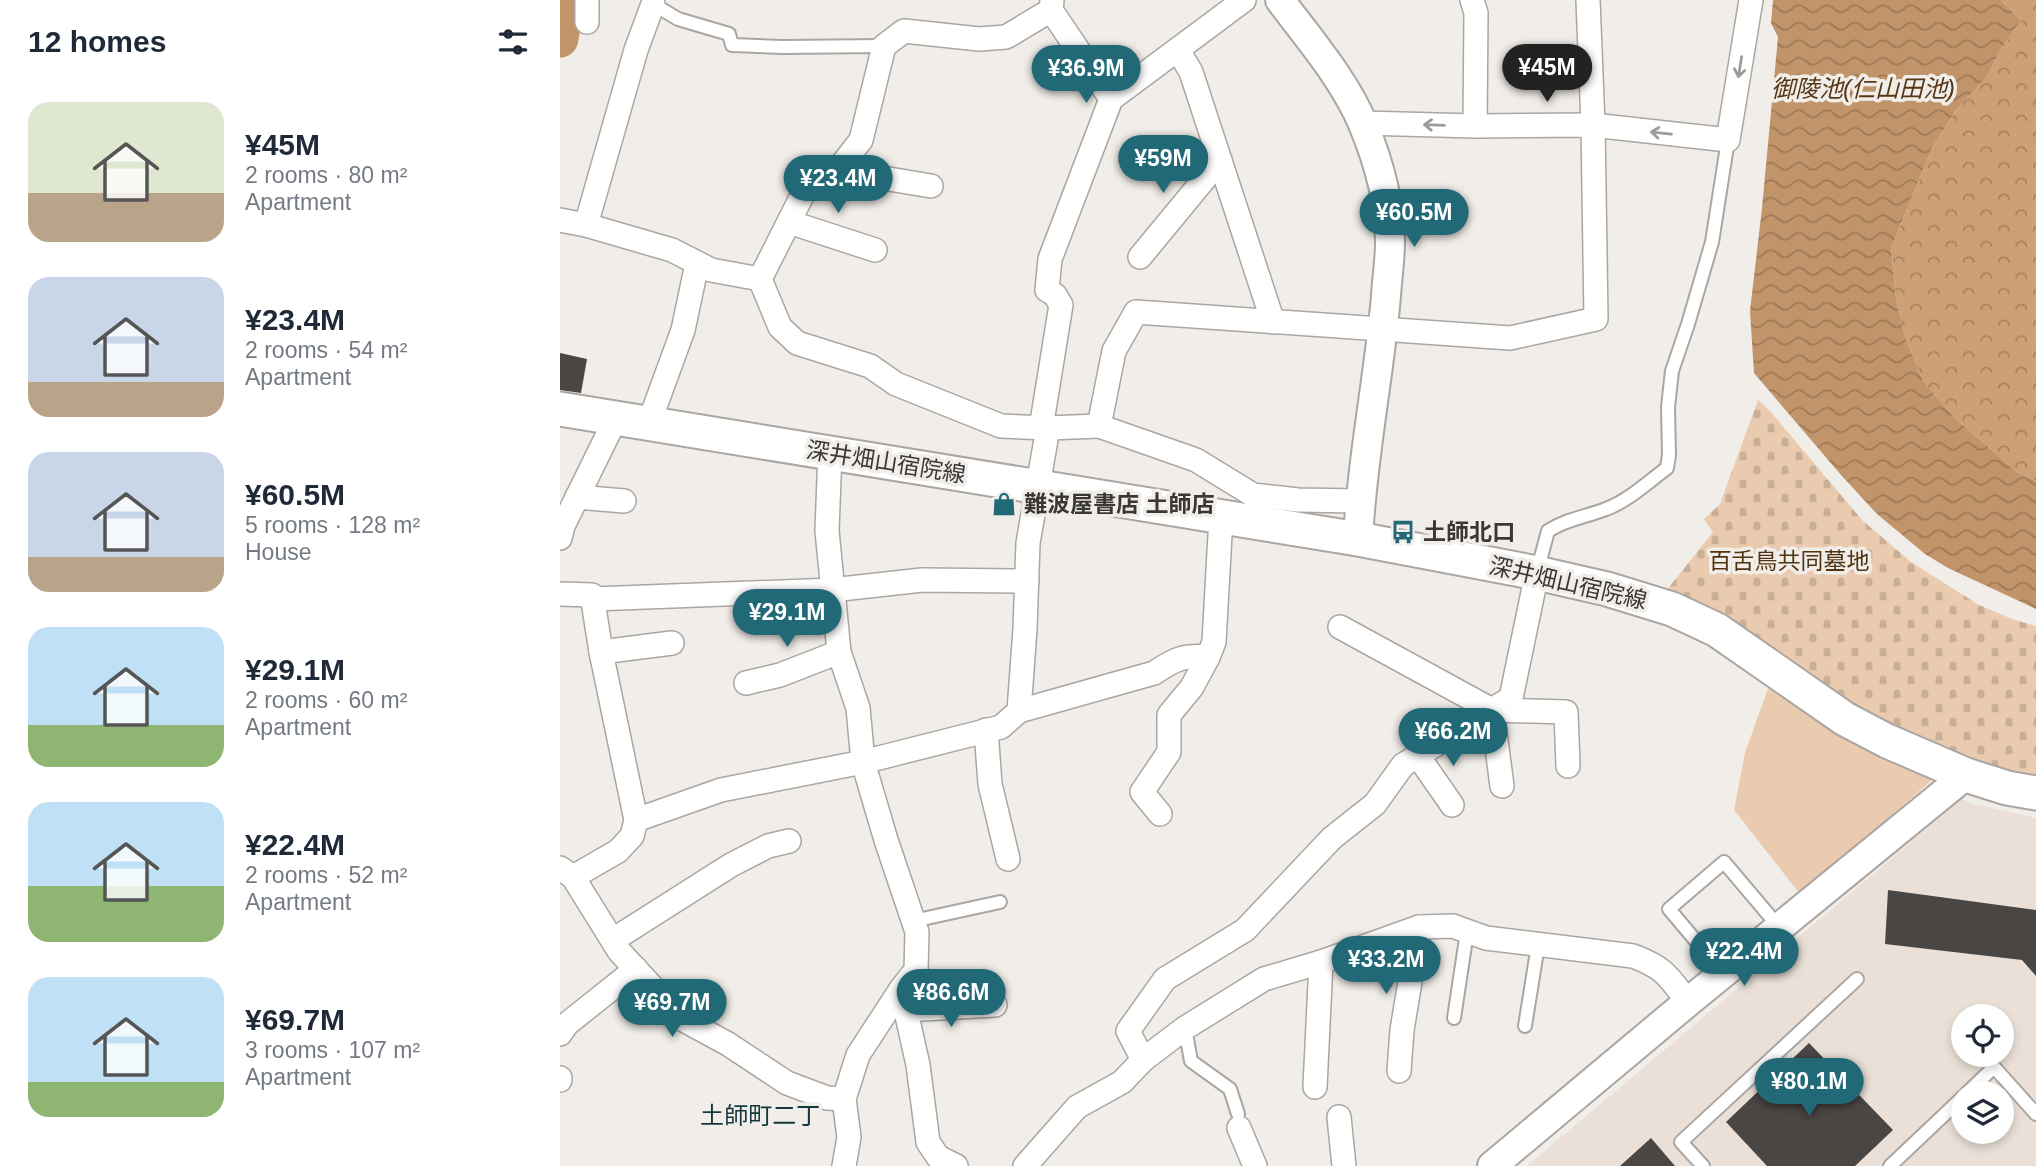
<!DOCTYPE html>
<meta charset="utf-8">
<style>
:root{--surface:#fff;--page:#f2f2f3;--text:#1f2937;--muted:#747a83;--accent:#226978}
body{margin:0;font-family:Helvetica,"Noto Sans JP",sans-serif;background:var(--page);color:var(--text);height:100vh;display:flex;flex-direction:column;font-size:26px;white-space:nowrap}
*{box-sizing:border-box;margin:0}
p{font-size:23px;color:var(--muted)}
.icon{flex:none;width:38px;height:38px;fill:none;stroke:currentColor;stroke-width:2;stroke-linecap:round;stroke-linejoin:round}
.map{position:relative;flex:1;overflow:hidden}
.side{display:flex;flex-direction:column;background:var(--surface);width:560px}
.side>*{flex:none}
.controls{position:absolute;left:1391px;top:1004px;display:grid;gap:14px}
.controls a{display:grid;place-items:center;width:63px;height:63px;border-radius:50%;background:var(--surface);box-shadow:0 4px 10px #0003;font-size:35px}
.price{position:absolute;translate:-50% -60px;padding:0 16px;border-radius:24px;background:var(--accent);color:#fff;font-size:23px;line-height:46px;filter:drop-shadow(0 2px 4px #0008)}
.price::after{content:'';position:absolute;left:50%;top:42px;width:21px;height:16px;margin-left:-10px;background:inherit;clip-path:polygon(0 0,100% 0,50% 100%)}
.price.active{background:#222;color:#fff}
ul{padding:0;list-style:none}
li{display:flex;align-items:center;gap:21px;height:175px;padding:0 28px}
li span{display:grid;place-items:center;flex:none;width:196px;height:140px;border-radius:21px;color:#555}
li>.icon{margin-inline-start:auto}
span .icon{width:84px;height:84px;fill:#fffc;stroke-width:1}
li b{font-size:30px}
h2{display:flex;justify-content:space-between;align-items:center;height:84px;padding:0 28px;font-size:30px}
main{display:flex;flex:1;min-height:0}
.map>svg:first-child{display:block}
</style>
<main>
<section class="side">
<h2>12 homes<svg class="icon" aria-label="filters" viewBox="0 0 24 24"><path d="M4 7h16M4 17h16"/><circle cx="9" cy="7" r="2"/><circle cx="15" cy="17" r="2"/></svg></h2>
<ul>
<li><span style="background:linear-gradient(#dfe7d0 65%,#b9a48a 0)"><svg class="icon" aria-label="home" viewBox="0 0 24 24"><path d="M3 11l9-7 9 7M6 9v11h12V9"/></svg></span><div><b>¥45M</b><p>2 rooms · 80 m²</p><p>Apartment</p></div></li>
<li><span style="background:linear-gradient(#c9d6e8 75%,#b9a48a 0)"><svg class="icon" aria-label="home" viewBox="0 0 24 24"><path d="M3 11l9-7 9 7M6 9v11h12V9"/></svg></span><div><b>¥23.4M</b><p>2 rooms · 54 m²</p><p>Apartment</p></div></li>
<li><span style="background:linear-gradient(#c9d6e8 75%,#b9a48a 0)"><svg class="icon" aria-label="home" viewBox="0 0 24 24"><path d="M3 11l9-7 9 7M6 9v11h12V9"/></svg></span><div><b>¥60.5M</b><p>5 rooms · 128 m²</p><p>House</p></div></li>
<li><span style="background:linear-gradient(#bfe0f5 70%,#8fb573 0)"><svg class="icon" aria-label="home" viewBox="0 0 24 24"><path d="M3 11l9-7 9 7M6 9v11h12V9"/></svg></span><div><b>¥29.1M</b><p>2 rooms · 60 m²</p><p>Apartment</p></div></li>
<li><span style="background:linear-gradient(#bfe0f5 60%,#8fb573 0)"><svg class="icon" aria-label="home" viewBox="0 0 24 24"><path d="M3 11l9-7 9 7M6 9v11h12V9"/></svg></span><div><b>¥22.4M</b><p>2 rooms · 52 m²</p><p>Apartment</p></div></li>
<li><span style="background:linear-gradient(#bfe0f5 75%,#8fb573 0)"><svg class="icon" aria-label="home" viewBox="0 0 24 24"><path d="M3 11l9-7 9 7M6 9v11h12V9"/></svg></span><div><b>¥69.7M</b><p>3 rooms · 107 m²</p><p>Apartment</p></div></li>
</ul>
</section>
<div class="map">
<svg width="1476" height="1166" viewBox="0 0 1476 1166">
<defs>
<pattern id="forest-crowns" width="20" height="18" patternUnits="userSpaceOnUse" patternTransform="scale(1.75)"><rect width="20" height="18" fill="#cea075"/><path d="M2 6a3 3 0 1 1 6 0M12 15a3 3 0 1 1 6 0" fill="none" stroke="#a88361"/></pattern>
<pattern id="cemetery-stones" width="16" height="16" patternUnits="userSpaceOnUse" patternTransform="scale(1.75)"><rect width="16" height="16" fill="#eacbaf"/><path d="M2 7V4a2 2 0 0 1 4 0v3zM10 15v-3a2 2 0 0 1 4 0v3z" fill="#c9af97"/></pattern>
<pattern id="water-waves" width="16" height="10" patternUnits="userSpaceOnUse" patternTransform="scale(1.75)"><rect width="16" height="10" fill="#c2946a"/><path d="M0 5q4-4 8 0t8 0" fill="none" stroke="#9f7a58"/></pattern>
</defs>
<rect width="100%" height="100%" fill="#f1ede9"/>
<path fill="#eae0d7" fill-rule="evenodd" d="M1402,799l8,4 66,15v348h-509zM1404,1017h38v38h-38zM1404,1094h38v38h-38z"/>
<polygon fill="#eacbaf" points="1210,683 1370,772 1371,781 1240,894 1174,810 1185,753"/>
<polygon fill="url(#forest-crowns)" points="1441,0 1476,0 1476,481 1457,472 1395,418 1363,381 1345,337 1336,298 1331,248 1372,148 1396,110 1426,78 1440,51 1461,20"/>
<polygon fill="url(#cemetery-stones)" points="1198,400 1210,411 1302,520 1351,562 1419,605 1452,619 1476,626 1476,775 1431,766 1343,732 1282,697 1233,663 1106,591 1153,532 1144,519 1160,504"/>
<polygon fill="url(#water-waves)" points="1213,0 1441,0 1461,20 1440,51 1426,78 1396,110 1372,148 1331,248 1336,298 1345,337 1363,381 1395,418 1457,472 1476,481 1476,609 1388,568 1365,554 1317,514 1281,475 1194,373 1190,311 1202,208 1218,37 1211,23"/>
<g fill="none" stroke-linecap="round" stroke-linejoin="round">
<polyline stroke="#c2946a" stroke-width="37" points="0,39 6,0"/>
</g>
<g fill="#4a4643">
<polygon points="0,353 27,359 21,393 0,390"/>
<polygon points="1328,890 1476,910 1476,976 1462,960 1325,944"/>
<polygon points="1249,1043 1333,1130 1295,1166 1207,1166 1166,1122"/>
<polygon points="1091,1138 1115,1166 1060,1166"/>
</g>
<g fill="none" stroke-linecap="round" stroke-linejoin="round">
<g stroke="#aba6a2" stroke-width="16">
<g id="service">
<polyline points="91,0 93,4 118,19 169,34 172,45 222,47 324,46"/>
<path d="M977,572l11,-41c18,-12 38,-14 58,-22 22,-8 42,-27 61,-41l2,-13 -1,-48 4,-36 16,-47 24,-82 16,-102"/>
<polyline points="353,921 440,902"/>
<polyline points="1163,973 1109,909 1164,862 1219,927"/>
<polyline points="894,1018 907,932"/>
<polyline points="965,1026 978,945"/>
<polyline points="625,1028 631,1061 670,1089 678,1114"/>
<polyline points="1406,1094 1434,1067 1476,1114"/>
<polyline points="1143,1166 1121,1142 1297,979"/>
<polyline points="1330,1166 1404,1096"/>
</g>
</g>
<g stroke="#aba6a2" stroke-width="26">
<g id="minor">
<polyline points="492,0 491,10 551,99"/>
<polyline points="912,0 916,13 915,126"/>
<polyline points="491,10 446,37 419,39 344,31 324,46 301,140 284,162 275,170 248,184 200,279 220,327 237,343 310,366 336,384 441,426 488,428 539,426 554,351 576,312 950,338 1036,319 1033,125 1028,0"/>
<polyline points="27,22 27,0"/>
<polyline points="618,50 631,72 713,322"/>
<polyline points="803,123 915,126 1033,125 1168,140 1191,0"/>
<polyline points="275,170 371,186"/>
<polyline points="0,220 26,225 112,250 151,270 200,279"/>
<polyline points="229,222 315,250"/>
<polyline points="26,225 76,50 93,4"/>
<polyline points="580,257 660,160"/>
<polyline points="89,423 123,330 137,264"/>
<polyline points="539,426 636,460 693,495 738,500 800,501"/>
<polyline points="481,428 501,305 495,295 487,290 490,259 551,99 684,0"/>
<polyline points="270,452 267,531 279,652 298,708 303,762 326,840 357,932 356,970 341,989 358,1065 368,1142 378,1157 396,1166"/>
<polyline points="17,497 64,501"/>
<polyline points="0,538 3,526 56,418"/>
<polyline points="0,594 32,595 41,652 76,820 72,836 58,851 13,877"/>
<polyline points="33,599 272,590 362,580 467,581"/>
<polyline points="780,627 932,710 1006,712 1008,766"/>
<polyline points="41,652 112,643"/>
<polyline points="186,683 220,675 279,652"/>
<polyline points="932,710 942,786"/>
<path d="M459,711l135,-38c21,-14 29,-18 54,-16"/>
<polyline points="426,730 430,784 448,859"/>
<polyline points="858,756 892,805"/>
<polyline points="600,814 582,792 609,752 609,715 632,687 648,657 654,642 661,517"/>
<polyline points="76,820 161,790 303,762 441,727 459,711 465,629 468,543 488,428"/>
<polyline points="0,868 13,877 59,951 122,1019 168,1044 227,1083 267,1098 284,1099"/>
<polyline points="53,940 171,865 208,846 229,841"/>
<polyline points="345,1010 435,1005"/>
<polyline points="0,1034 7,1024 76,969"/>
<polyline points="583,1060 568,1031 605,979 685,930 772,838 815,804 843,765 951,698 977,573"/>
<polyline points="839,1071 842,1030 859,927"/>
<polyline points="0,1078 0,1080"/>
<polyline points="755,1087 761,962"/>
<polyline points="779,1117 784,1166"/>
<polyline points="679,1128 695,1166"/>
<polyline points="284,1166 289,1137 284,1099 298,1055 341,989"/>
<path d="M465,1166l52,-59 45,-25 21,-22 42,-32 79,-49 57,-17 98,-35 34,-1 33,12 147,18c32,12 35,20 55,46"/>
</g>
</g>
<g stroke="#aba6a2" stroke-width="32">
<g id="tertiary">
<path d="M720,0c29,39 64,79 83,124 15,36 27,79 27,119 0,17 -3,35 -4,53 -7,81 -24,162 -28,243"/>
<polyline points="932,1166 1128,1002 1406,775"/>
</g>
</g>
<g stroke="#aba6a2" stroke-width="37">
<polyline id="secondary" points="0,409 798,539 977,573 1047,589 1112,609 1157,630 1285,719 1327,741 1406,775 1447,788 1476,793"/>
</g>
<use href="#service" stroke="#fff" stroke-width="12"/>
<use href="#minor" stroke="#fff" stroke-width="23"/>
<use href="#tertiary" stroke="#fff" stroke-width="28"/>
<use href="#secondary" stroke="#fff" stroke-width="33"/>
</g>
<defs><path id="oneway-shaft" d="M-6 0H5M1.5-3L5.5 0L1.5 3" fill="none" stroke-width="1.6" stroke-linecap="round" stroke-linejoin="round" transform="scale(1.75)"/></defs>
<g stroke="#9c9c9a">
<use href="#oneway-shaft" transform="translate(1180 67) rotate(99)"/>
<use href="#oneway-shaft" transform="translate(874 125) rotate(-178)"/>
<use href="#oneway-shaft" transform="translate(1101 133) rotate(-174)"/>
</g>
<defs>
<g id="shop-bare" transform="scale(1.89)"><path d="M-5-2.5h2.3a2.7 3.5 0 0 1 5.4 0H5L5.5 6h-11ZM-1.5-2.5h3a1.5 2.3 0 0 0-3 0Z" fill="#226978" stroke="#f1ede9" stroke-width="2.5" paint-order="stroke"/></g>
<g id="bus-bare" transform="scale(1.89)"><path d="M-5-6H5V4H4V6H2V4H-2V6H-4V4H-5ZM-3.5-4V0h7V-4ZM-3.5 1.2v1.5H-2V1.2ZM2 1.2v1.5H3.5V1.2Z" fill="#226978" stroke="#f1ede9" stroke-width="2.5" paint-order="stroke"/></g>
</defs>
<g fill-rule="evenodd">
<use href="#shop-bare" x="444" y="504"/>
<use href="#bus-bare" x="843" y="532"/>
</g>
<g text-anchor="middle" stroke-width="7" stroke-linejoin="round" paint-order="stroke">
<g font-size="23" fill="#393836" stroke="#f1ede9">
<text transform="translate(326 462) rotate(9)" y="8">深井畑山宿院線</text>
<text transform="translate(1008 583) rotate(13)" y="8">深井畑山宿院線</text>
</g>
<g font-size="23" font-weight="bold" fill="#393836" stroke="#f1ede9" text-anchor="start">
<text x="464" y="512">難波屋書店 土師店</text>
<text x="863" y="540">土師北口</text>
</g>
<g font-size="23" fill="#523311" stroke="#f1ede9">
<text x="1229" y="569">百舌鳥共同墓地</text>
</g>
<g font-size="24" font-style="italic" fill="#563716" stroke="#f1ede9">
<text x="1303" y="97">御陵池(仁山田池)</text>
</g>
<g font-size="24" fill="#15363d" stroke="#f1ede9">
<text x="200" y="1124">土師町二丁</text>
</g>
</g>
</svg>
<div class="controls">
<a><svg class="icon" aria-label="locate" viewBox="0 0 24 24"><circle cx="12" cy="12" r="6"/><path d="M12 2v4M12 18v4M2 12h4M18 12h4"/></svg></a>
<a><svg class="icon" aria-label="layers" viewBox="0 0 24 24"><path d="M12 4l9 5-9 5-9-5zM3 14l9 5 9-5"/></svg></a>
</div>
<b class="price active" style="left:987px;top:104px">¥45M</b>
<b class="price" style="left:526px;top:105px">¥36.9M</b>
<b class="price" style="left:603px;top:195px">¥59M</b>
<b class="price" style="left:278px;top:215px">¥23.4M</b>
<b class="price" style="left:854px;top:249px">¥60.5M</b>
<b class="price" style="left:227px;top:649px">¥29.1M</b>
<b class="price" style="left:893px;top:768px">¥66.2M</b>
<b class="price" style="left:1184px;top:988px">¥22.4M</b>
<b class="price" style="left:826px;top:996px">¥33.2M</b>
<b class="price" style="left:391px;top:1029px">¥86.6M</b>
<b class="price" style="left:112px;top:1039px">¥69.7M</b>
<b class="price" style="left:1249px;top:1118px">¥80.1M</b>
</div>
</main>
